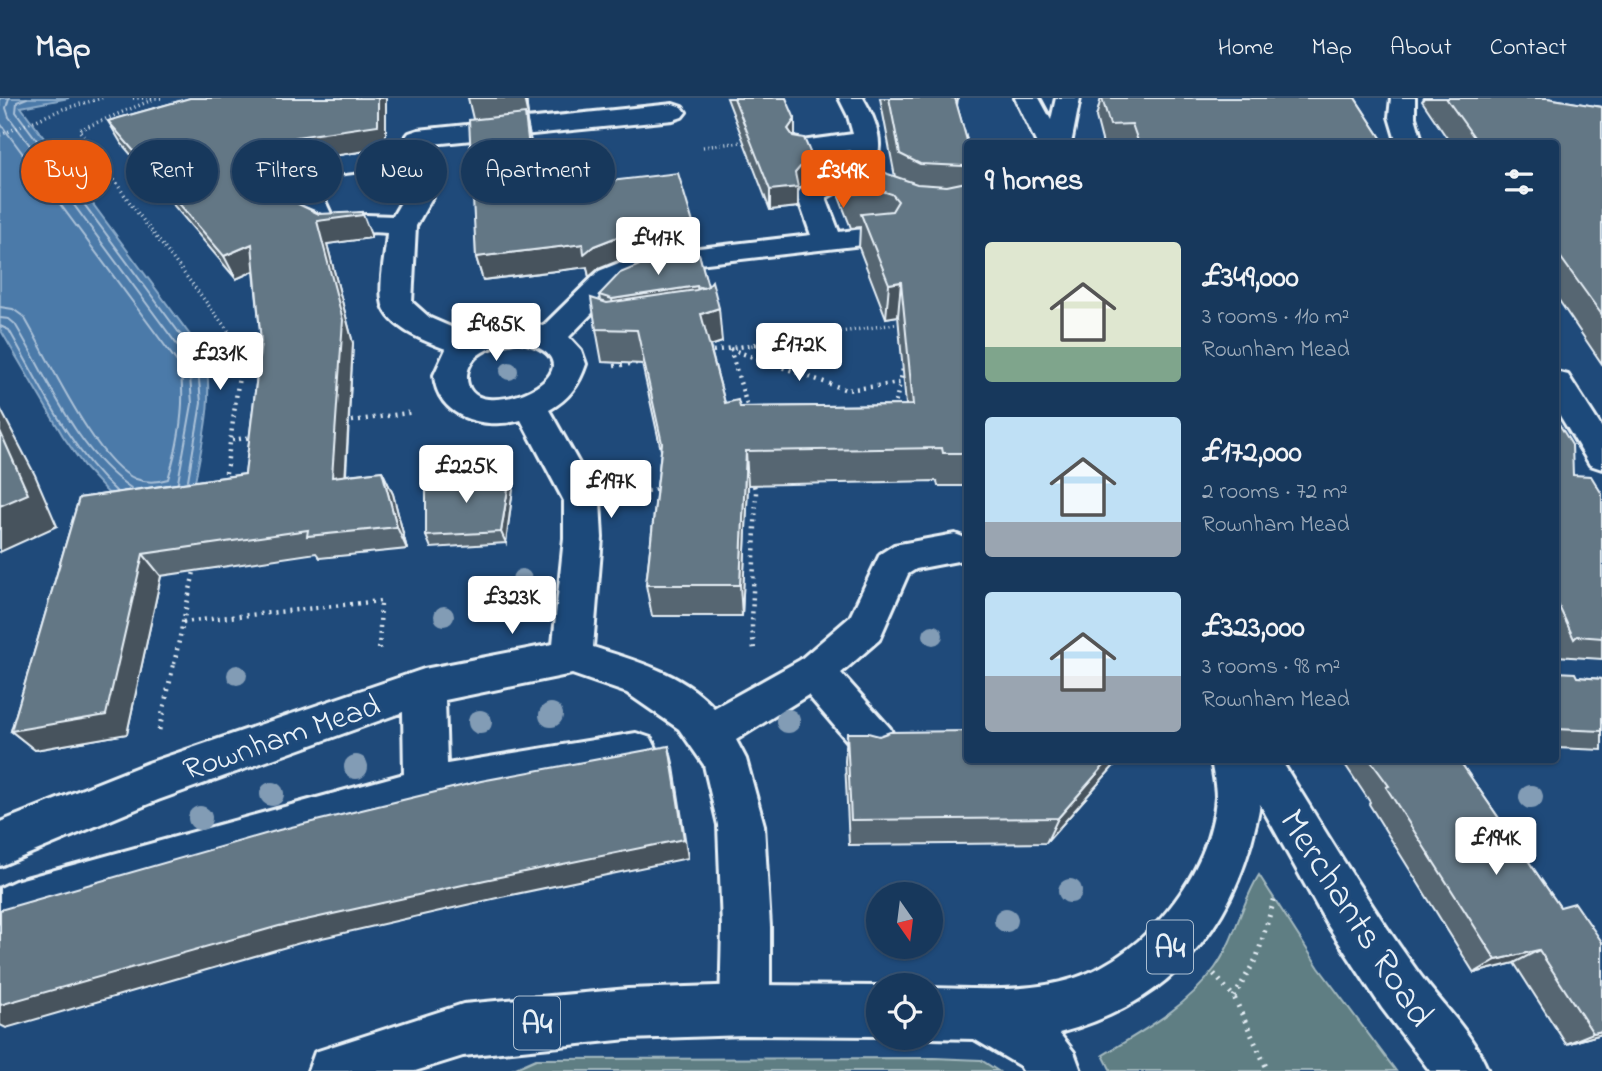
<!DOCTYPE html>
<meta charset="utf-8">
<style>
:root{--surface:#17385c;--page:#203f62;--text:#f1f3f6;--muted:#9eacbb;--line:#365272;--accent:#ea580c}
body{margin:0;font-family:"Indie Flower",sans-serif;background:var(--page);color:var(--text);height:100vh;display:flex;flex-direction:column;font-size:26px;white-space:nowrap}
*{box-sizing:border-box;margin:0}
p{font-size:23px;color:var(--muted)}
.icon{flex:none;width:38px;height:38px;fill:none;stroke:currentColor;stroke-width:2;stroke-linecap:round;stroke-linejoin:round}
.map{position:relative;flex:1;overflow:hidden}
.side{position:absolute;left:964px;top:42px;width:595px;height:623px;display:flex;flex-direction:column;background:var(--surface);border-radius:7px;box-shadow:0 2px 5px #0004,0 0 0 2px var(--line)}
.side>*{flex:none}
.banner{position:absolute;left:21px;top:42px;width:665px;height:63px;display:flex;gap:14px}
.needle{width:46px;rotate:166deg}
.buttons{position:absolute;left:866px;top:784px;display:grid;gap:14px}
.buttons a{display:grid;place-items:center;width:77px;height:77px;border-radius:50%;background:var(--surface);box-shadow:0 2px 5px #0004,0 0 0 2px var(--line);font-size:35px}
.price{position:absolute;translate:-50% -60px;padding:0 16px;border-radius:7px;background:#fff;color:#222;font-size:23px;line-height:46px;filter:drop-shadow(0 2px 4px #0008)}
.price::after{content:'';position:absolute;left:50%;top:42px;width:21px;height:16px;margin-left:-10px;background:inherit;clip-path:polygon(0 0,100% 0,50% 100%)}
.price.on{background:var(--accent);color:#fff}
ul{padding:0;list-style:none}
li{display:flex;align-items:center;gap:21px;height:175px;padding:0 21px}
li span{display:grid;place-items:center;flex:none;width:196px;height:140px;border-radius:7px;color:#555}
li>.icon{margin-inline-start:auto}
span .icon{width:84px;height:84px;fill:#fffc;stroke-width:1}
li b{font-size:30px}
h2{display:flex;justify-content:space-between;align-items:center;height:84px;padding:0 21px;font-size:30px}
.pill{padding:0 24px;border-radius:32px;background:var(--surface);box-shadow:0 2px 5px #0004,0 0 0 2px var(--line);font-size:24px;line-height:63px}
.pill.on{background:var(--accent);color:#fff}
header{display:flex;align-items:center;gap:42px;box-sizing:border-box;height:98px;padding:0 35px;background:var(--surface);border-bottom:2px solid var(--line)}
header strong{font-size:33px}
nav{display:flex;gap:38px;margin-inline-start:auto;font-size:24px}
.map>svg:first-child{display:block}
</style>
<header>
<strong>Map</strong>
<nav><a>Home</a><a>Map</a><a>About</a><a>Contact</a></nav>
</header>
<div class="map">
<svg width="1602" height="973" viewBox="0 0 1602 973">
<rect width="100%" height="100%" fill="#1f4a7a"/>
<filter id="ink" filterUnits="userSpaceOnUse"><feTurbulence type="fractalNoise" baseFrequency=".0143" numOctaves="2"/><feDisplacementMap in="SourceGraphic" scale="14" xChannelSelector="R" yChannelSelector="G"/><feConvolveMatrix kernelMatrix="1 2 1 2 8 2 1 2 1" color-interpolation-filters="sRGB"/></filter>
<g filter="url(#ink)">
<g fill="#5e7e83" stroke="#a3b8be" stroke-width="2">
<path d="M1259,777l60,93 77,103h-285l-8,-16c40,-24 84,-48 112,-87 20,-28 26,-64 44,-93z"/>
<polygon points="934,960 981,962 998,973 509,973 536,961"/>
</g>
<path fill="#4c7aa9" stroke="#8aaac9" stroke-width="2" d="M0,0h69l-48,9 183,247c11,41 -2,88 -9,128l-86,12 -23,-25 -23,-33 -63,-107z"/>
<g fill="none" stroke-linecap="round" stroke-linejoin="round">
<g stroke="#aac1d8" stroke-width="2">
<polyline points="9,0 6,10 9,19 189,263 192,306 178,384"/>
<polyline points="27,0 17,4 16,14 197,259 201,305 188,382"/>
<path d="M0,25l180,243c6,37 -1,77 -12,113 -10,3 -21,4 -32,0 -40,-15 -89,-124 -112,-162l-11,-8 -13,-2"/>
<path d="M0,220l9,1 6,5c34,56 60,126 116,164"/>
<path d="M0,228l9,4c32,56 59,117 107,161"/>
</g>
<g stroke="#e8f1f8" stroke-width="6">
<g id="minor">
<path d="M839,0h24c12,20 26,52 6,73 -11,11 -30,19 -43,27l13,34 40,-5 10,3 4,6 -4,6 -234,27 -34,14 -52,54 12,13 5,14c-7,21 -17,35 -37,46l51,91 2,37 -9,109c42,14 90,26 121,61l86,-48 50,-43 30,-63 14,-9 61,-11 13,5v20l-52,10 -8,5 -29,66 -38,33 49,55 6,14 -6,14 -15,5 -15,-5 -52,-61 -72,45 10,19 18,66 6,102v83l-7,18 -18,7 -18,-7 -7,-18 2,-83 -4,-102 -14,-60 -25,-36 -52,-36 -55,-19 -127,26 2,64 189,-31 15,5 7,14 -7,14 -15,5 -210,37 -411,121 -15,-7v-34l15,-7 389,-107 -1,-62 -245,88 -158,66v-44l148,-59 276,-94 129,-25 11,-106v-37l-43,-81c-36,10 -84,-2 -87,-45l12,-26c-21,-8 -61,-22 -64,-49 -3,-21 4,-46 5,-67 -15,-2 -29,0 -44,2 -42,3 -45,-30 -57,-61 13,-20 95,-22 121,-25l-2,-11 4,-5 9,-3 255,-26 9,3 4,5 -4,5 -9,3 -241,24 3,48 -19,34 -4,76 18,16 37,16 52,-13 24,5 56,-55 40,-16 172,-20 -14,-40 4,-6 46,-27 4,-12 -48,6 -9,-2 -4,-6 4,-6 59,-8 -5,-18zM408,67l-1,27 -14,24 -27,-1 -33,3 -19,-41zM519,243c72,17 14,62 -31,58 -25,-2 -27,-30 -10,-44 12,-9 26,-11 41,-14z"/>
<polygon points="1391,0 1415,0 1415,19 1423,46 1397,46 1389,19"/>
<polygon points="1556,274 1568,277 1602,330 1602,371 1590,367 1556,311"/>
</g>
</g>
<g stroke="#e8f1f8" stroke-width="6">
<g id="major">
<polygon points="1015,0 1039,0 1051,22 1056,0 1080,0 1071,46 1037,46"/>
<path d="M1211,662h70c44,71 87,143 136,211 24,33 56,62 71,100h-58l-48,-63 -55,-84 -67,-120c-21,117 -84,198 -201,229l15,19 7,19h-58l-3,-5 -46,-27 -44,-1 1,-50c47,1 98,5 144,-10 71,-23 137,-106 141,-181 0,-12 -3,-25 -5,-37z"/>
<polygon points="745,887 878,888 878,938 745,937 628,941 463,958 415,973 308,973 315,954 463,906 628,891"/>
</g>
</g>
<g stroke="#e8f1f8" stroke-width="3.5" stroke-dasharray="1 3.5" stroke-linecap="butt">
<polyline points="133,0 162,0"/>
<polyline points="152,2 79,32 133,109 236,243 237,248"/>
<polyline points="0,37 63,11 102,0"/>
<polyline points="703,49 749,43"/>
<polyline points="747,248 902,225"/>
</g>
<g stroke="#e8f1f8" stroke-width="4.5" stroke-dasharray="2 5" stroke-linecap="butt">
<polyline points="730,251 847,292 900,285 904,266"/>
<polyline points="730,251 749,314"/>
<polyline points="706,254 758,246"/>
<polyline points="614,268 637,265"/>
<polyline points="894,311 900,285"/>
<polyline points="345,324 414,314"/>
<polyline points="232,342 253,339"/>
<polyline points="752,381 756,394 752,528 754,553"/>
<polyline points="225,382 240,271 236,246"/>
<polyline points="626,396 659,391"/>
<polyline points="183,524 381,503 379,555"/>
<polyline points="174,566 195,469"/>
</g>
<g stroke="#e8f1f8" stroke-width="5" stroke-dasharray="2 6" stroke-linecap="butt">
<polyline points="159,632 174,564"/>
<polyline points="1214,876 1234,899 1268,973"/>
<polyline points="1234,899 1257,859 1275,799 1278,798"/>
</g>
<use href="#minor" fill="#1f4a7a" fill-rule="evenodd"/>
<use href="#major" fill="#1f4a7a" fill-rule="evenodd"/>
</g>
<g fill="#829cb5">
<circle cx="509" cy="273" r="9"/>
<circle cx="522" cy="481" r="10"/>
<circle cx="444" cy="518" r="10"/>
<circle cx="933" cy="537" r="10"/>
<circle cx="237" cy="577" r="10"/>
<circle cx="551" cy="617" r="12"/>
<circle cx="788" cy="623" r="12"/>
<circle cx="480" cy="624" r="12"/>
<circle cx="356" cy="669" r="12"/>
<circle cx="272" cy="696" r="12"/>
<circle cx="1531" cy="699" r="12"/>
<circle cx="200" cy="720" r="12"/>
<circle cx="1070" cy="793" r="12"/>
<circle cx="1006" cy="822" r="12"/>
</g>
<g fill="#566672" stroke="#e8f1f8" stroke-width="2">
<polygon points="190,0 386,0 386,50 306,62 293,67 283,75 290,94 298,106 371,137 371,140 327,146 353,245 346,377 382,373 393,396 407,451 320,460 316,455 161,478 127,636 35,652 11,633 79,400 245,376 261,244 254,173 236,181 121,45 108,23"/>
<polygon points="468,0 526,0 528,18 526,18 530,39 537,91 693,125 695,148 638,155 598,171 589,179 587,169 483,182 476,159 473,21"/>
<polygon points="727,0 786,0 795,39 813,81 798,91 798,109 770,112"/>
<polygon points="880,0 958,0 957,8 968,46 968,388 938,388 937,383 748,387 742,518 652,518 646,487 661,352 642,266 602,264 596,231 600,203 599,197 699,156 722,244 710,248 725,305 740,309 906,307 898,218 886,220 859,150 860,129 851,130 839,99 840,65 895,79"/>
<polygon points="1101,0 1355,0 1385,46 1103,46 1096,19"/>
<polygon points="1424,0 1547,0 1602,9 1602,266 1556,198 1556,46 1451,46 1422,3"/>
<polygon points="1556,321 1573,377 1602,396 1602,561 1556,558"/>
<polygon points="513,390 506,445 431,450 426,438"/>
<polygon points="1556,574 1577,579 1602,581 1602,652 1556,650"/>
<polygon points="847,635 879,638 1119,662 1046,745 849,747 845,663"/>
<polygon points="1342,662 1459,662 1560,809 1602,844 1602,936 1566,946 1514,865 1474,875 1369,706 1370,704"/>
</g>
<g fill="#46535d" stroke="#e8f1f8" stroke-width="2">
<polygon points="378,0 386,0 386,50 306,62 293,67 283,75 296,111 286,88 273,52 283,44"/>
<polygon points="524,0 526,0 528,18"/>
<polygon points="525,16 530,39 539,115 534,92"/>
<polygon points="795,21 795,41 788,31"/>
<polygon points="813,61 813,81 798,91 798,109 770,112 770,92 795,75 800,69"/>
<polygon points="362,114 371,137 371,140 327,146 353,245 344,401 332,379 317,123"/>
<polygon points="635,132 638,155 598,171 589,179 587,169 483,182 476,159 583,146 594,148"/>
<polygon points="252,146 263,169 236,181 224,158"/>
<polygon points="901,184 898,218 886,220 889,186"/>
<polygon points="697,188 699,200 614,213 612,201"/>
<polygon points="719,210 722,244 704,250 701,216"/>
<polygon points="0,310 35,377 57,428 0,454"/>
<polygon points="746,353 748,387 742,518 740,487"/>
<polygon points="382,373 393,396 407,451 397,429"/>
<polygon points="510,378 513,390 506,445 501,434"/>
<polygon points="143,456 161,478 127,636 35,652 11,633"/>
<polygon points="669,648 674,669 688,760 497,800 300,845 6,930 0,927 0,907"/>
<polygon points="1109,662 1119,662 1046,745 1058,720"/>
<polygon points="1539,852 1514,865 1474,875 1496,862"/>
<polygon points="1602,933 1602,936 1566,946 1593,935"/>
</g>
<g fill="#647785" stroke="#e8f1f8" stroke-width="2">
<polygon points="190,0 378,0 378,27 297,39 283,44 273,52 286,88 298,106 319,116 362,114 362,117 317,123 343,222 332,379 382,373 397,429 307,438 308,432 143,456 106,617 11,633 79,400 245,376 261,244 252,146 224,158 108,23"/>
<polygon points="734,0 786,0 795,21 788,31 793,38 804,40 813,61 800,69 795,75 798,89 770,92"/>
<polygon points="889,0 955,0 968,46 968,72 964,68 920,66 900,56"/>
<polygon points="1102,0 1355,0 1385,46 1139,46 1132,26 1110,27"/>
<polygon points="1446,0 1547,0 1602,9 1602,217 1556,153 1556,46 1479,46"/>
<polygon points="525,16 534,92 678,75 693,125 635,132 594,148 584,156 583,146 476,159 469,22"/>
<polygon points="861,63 888,76 917,86 947,88 966,84 968,80 968,355 943,355 942,350 746,353 740,487 646,487 662,345 637,232 596,231 591,200 607,205 696,192 708,188 712,183 719,210 701,216 725,305 738,302 740,309 913,307 901,184 889,186 861,116 892,113 898,103 892,96 882,93 853,96 840,65"/>
<polygon points="699,156 708,188 703,190 697,188 612,201 599,197 620,175 654,161"/>
<polygon points="1556,321 1572,347 1573,377 1591,378 1602,396 1602,540 1577,538 1574,541 1556,502"/>
<polygon points="0,333 28,396 0,408"/>
<polygon points="510,378 501,434 426,438 426,382"/>
<polygon points="1556,574 1575,575 1577,579 1602,581 1602,633 1556,631"/>
<polygon points="968,633 968,662 1109,662 1058,720 851,722 847,635 868,635 879,638 890,634"/>
<polygon points="669,648 684,741 485,782 279,828 0,907 0,812 279,732 481,683"/>
<polygon points="1370,662 1459,662 1560,809 1575,805 1602,844 1602,933 1593,935 1539,852 1496,862 1386,689 1389,688"/>
</g>
</g>
<g text-anchor="middle" stroke-width="7" stroke-linejoin="round" paint-order="stroke">
<g fill="#1f4a7a" stroke="#acbfd2" stroke-width="2">
<rect x="1147" y="822.5" width="46" height="53" rx="5"/>
<rect x="514" y="898.5" width="46" height="53" rx="5"/>
</g>
<g font-size="30" font-weight="bold" fill="#e8f1f8">
<text x="1170" y="859">A4</text>
<text x="537" y="935">A4</text>
</g>
<g font-size="32" fill="#e8f1f8" stroke="#1f4a7a">
<text transform="translate(281 638) rotate(-19)" y="11">Rownham Mead</text>
</g>
<g font-size="38" fill="#e8f1f8" stroke="#1f4a7a">
<text transform="translate(1358 819) rotate(57)" y="13">Merchants Road</text>
</g>
</g>
</svg>
<div class="buttons">
<a><svg class="needle" viewBox="-14 -14 28 28"><path d="M0-13l5 13h-10z" fill="#e53935"/><path d="M0 13l5-13h-10z" fill="#9eacbb"/></svg></a>
<a><svg class="icon" aria-label="locate" viewBox="0 0 24 24"><circle cx="12" cy="12" r="6"/><path d="M12 2v4M12 18v4M2 12h4M18 12h4"/></svg></a>
</div>
<b class="price on" style="left:843px;top:112px">£349K</b>
<b class="price" style="left:658px;top:179px">£417K</b>
<b class="price" style="left:496px;top:265px">£485K</b>
<b class="price" style="left:799px;top:285px">£172K</b>
<b class="price" style="left:220px;top:294px">£231K</b>
<b class="price" style="left:466px;top:407px">£225K</b>
<b class="price" style="left:611px;top:422px">£197K</b>
<b class="price" style="left:512px;top:538px">£323K</b>
<b class="price" style="left:1496px;top:779px">£194K</b>
<div class="banner">
<a class="pill on">Buy</a>
<a class="pill">Rent</a>
<a class="pill">Filters</a>
<a class="pill">New</a>
<a class="pill">Apartment</a>
</div>
<section class="side">
<h2>9 homes<svg class="icon" aria-label="filters" viewBox="0 0 24 24"><path d="M4 7h16M4 17h16"/><circle cx="9" cy="7" r="2"/><circle cx="15" cy="17" r="2"/></svg></h2>
<ul>
<li><span style="background:linear-gradient(#dfe7d0 75%,#7fa58c 0)"><svg class="icon" aria-label="home" viewBox="0 0 24 24"><path d="M3 11l9-7 9 7M6 9v11h12V9"/></svg></span><div><b>£349,000</b><p>3 rooms · 110 m²</p><p>Rownham Mead</p></div></li>
<li><span style="background:linear-gradient(#bfe0f5 75%,#9aa5b1 0)"><svg class="icon" aria-label="home" viewBox="0 0 24 24"><path d="M3 11l9-7 9 7M6 9v11h12V9"/></svg></span><div><b>£172,000</b><p>2 rooms · 72 m²</p><p>Rownham Mead</p></div></li>
<li><span style="background:linear-gradient(#bfe0f5 60%,#9aa5b1 0)"><svg class="icon" aria-label="home" viewBox="0 0 24 24"><path d="M3 11l9-7 9 7M6 9v11h12V9"/></svg></span><div><b>£323,000</b><p>3 rooms · 98 m²</p><p>Rownham Mead</p></div></li>
</ul>
</section>
</div>
